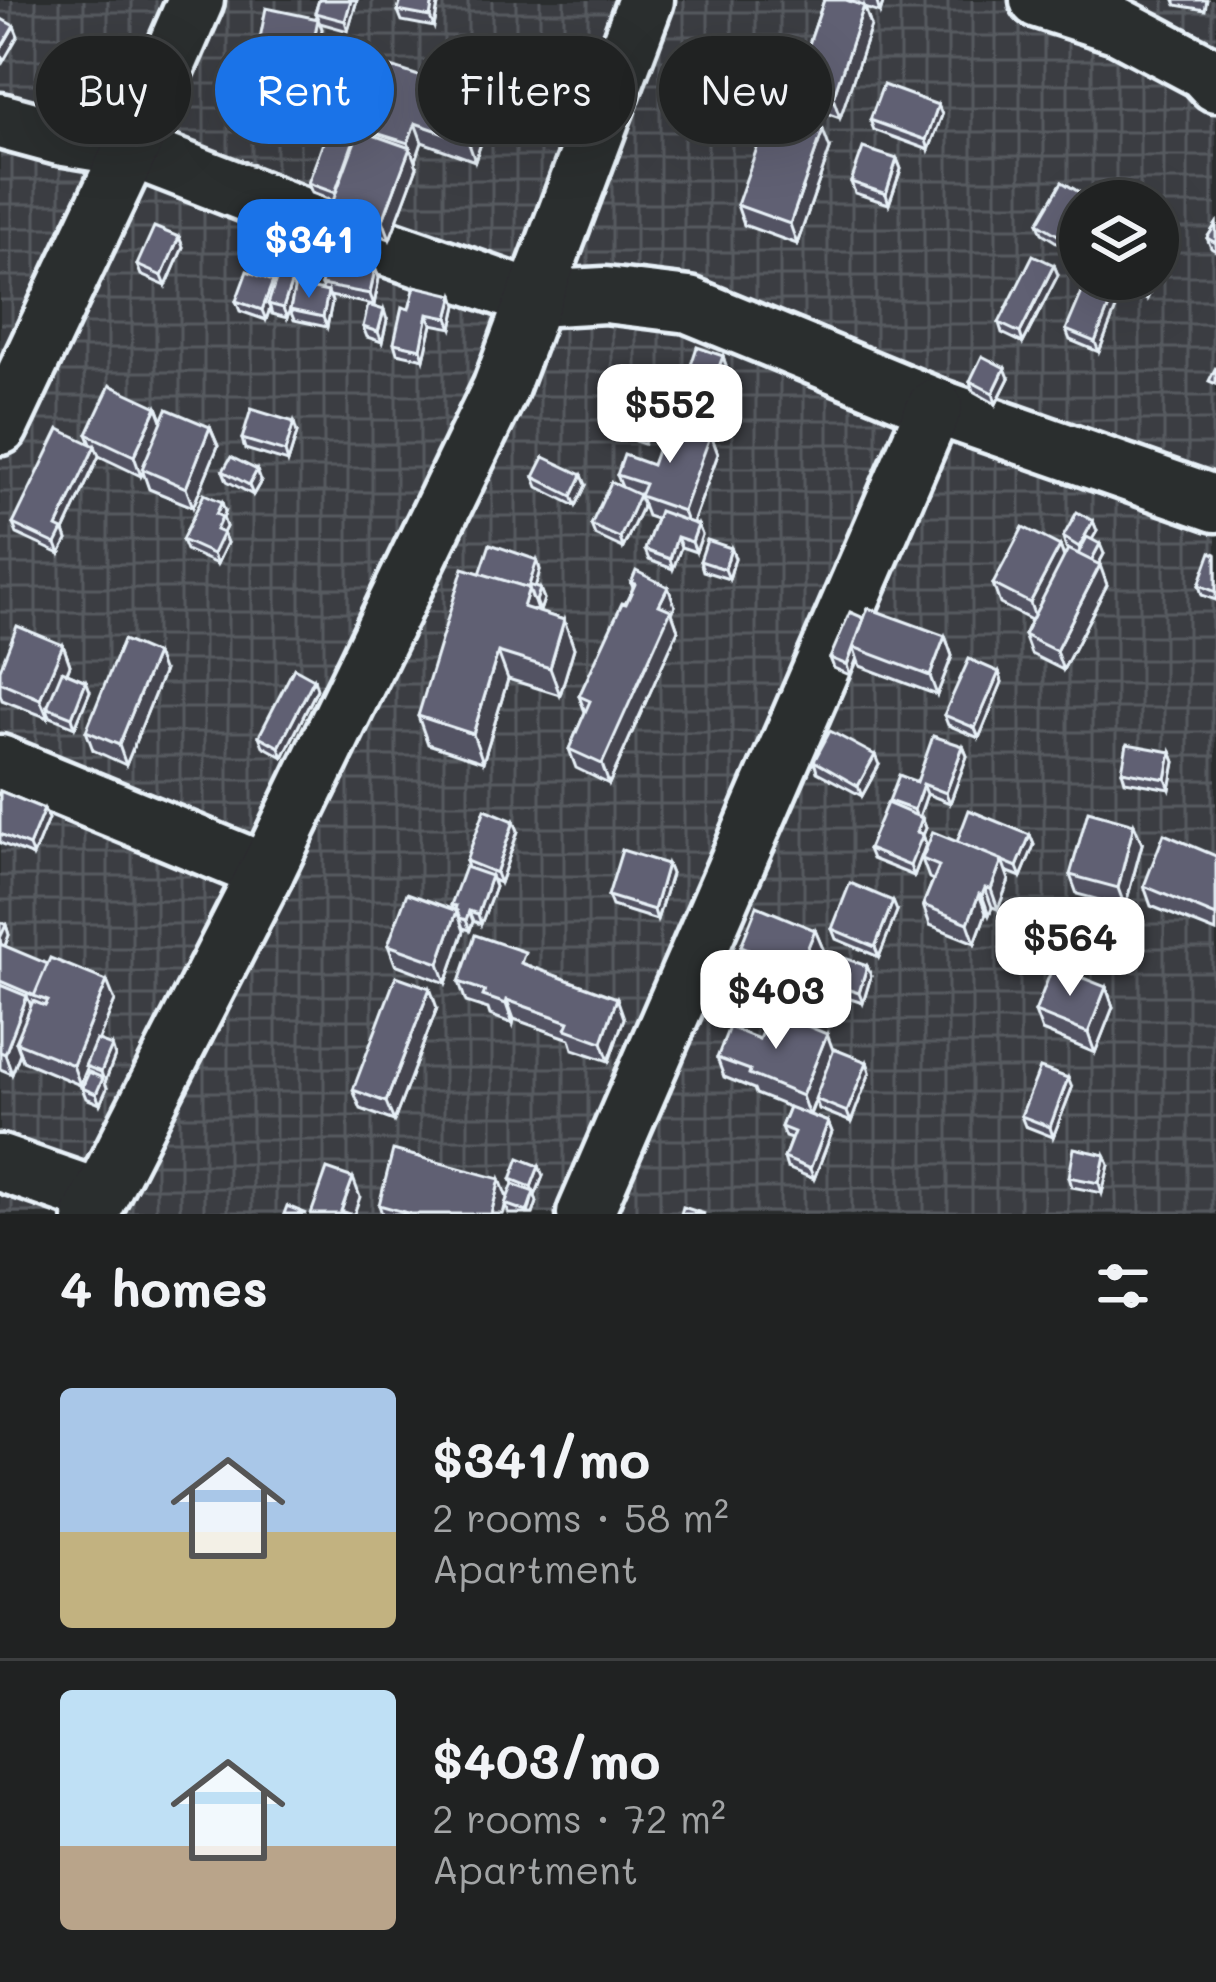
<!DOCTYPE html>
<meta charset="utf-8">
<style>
:root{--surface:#202222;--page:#282a2a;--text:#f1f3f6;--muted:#a2a4a5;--line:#3d3f40;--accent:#1a73e8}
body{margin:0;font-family:Mali,sans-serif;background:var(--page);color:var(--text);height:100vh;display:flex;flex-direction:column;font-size:45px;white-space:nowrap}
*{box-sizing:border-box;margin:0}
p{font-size:39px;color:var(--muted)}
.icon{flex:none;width:66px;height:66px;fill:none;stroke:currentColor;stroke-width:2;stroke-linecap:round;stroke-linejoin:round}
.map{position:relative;height:1214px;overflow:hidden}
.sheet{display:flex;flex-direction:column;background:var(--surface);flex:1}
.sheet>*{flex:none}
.banner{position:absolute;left:36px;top:36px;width:1146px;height:108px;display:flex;gap:24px}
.buttons{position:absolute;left:1059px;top:180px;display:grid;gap:24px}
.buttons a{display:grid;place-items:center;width:120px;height:120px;border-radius:50%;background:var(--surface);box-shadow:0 12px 48px #0002,0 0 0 3px var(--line);font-size:60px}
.price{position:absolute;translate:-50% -102px;padding:0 27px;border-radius:24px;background:#fff;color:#222;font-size:39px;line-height:78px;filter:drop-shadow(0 3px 6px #0008)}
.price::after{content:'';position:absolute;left:50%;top:72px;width:36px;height:27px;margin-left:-18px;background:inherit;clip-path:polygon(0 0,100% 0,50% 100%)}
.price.on{background:var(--accent);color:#fff}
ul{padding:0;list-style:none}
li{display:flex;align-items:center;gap:36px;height:300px;padding:0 60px}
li+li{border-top:3px solid var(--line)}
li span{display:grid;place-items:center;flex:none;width:336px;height:240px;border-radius:12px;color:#555}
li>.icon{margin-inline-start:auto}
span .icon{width:144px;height:144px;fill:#fffc;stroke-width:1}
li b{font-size:51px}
h2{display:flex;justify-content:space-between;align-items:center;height:144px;padding:0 60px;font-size:51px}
.tag{padding:0 42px;border-radius:54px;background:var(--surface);box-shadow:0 12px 48px #0002,0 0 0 3px var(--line);font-size:42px;line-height:108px}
.tag.on{background:var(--accent);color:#fff}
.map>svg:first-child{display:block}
</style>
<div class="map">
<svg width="1216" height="1214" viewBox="0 0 1216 1214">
<defs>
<pattern id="industrial-grid" width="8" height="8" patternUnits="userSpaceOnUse" patternTransform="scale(3)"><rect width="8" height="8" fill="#3a3d43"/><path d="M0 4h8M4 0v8" fill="none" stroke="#565a5f"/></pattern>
</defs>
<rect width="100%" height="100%" fill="#2a2d2e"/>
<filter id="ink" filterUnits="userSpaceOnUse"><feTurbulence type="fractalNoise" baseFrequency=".00833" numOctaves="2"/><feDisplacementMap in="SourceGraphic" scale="24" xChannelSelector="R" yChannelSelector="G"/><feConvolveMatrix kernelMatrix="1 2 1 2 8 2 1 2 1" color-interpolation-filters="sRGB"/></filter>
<g filter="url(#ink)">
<path fill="url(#industrial-grid)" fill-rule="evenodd" d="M0,0h1216v1214h-1216zM1080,201h78v78h-78z"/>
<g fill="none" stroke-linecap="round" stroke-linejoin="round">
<g stroke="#e8f1f8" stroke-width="63">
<g id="minor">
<polyline points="1038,0 1119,26 1204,71 1216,84"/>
<polyline points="0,121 59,137 131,149 370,242 534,299 605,295 689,305 935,406 1216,504"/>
<polyline points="0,427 131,149 196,0"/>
<polyline points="0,763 266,872"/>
<polyline points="0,1163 98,1197"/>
<polyline points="91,1214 266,872 500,389 646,0"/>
<polyline points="585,1214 935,406"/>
</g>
</g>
<use href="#minor" stroke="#2a2d2e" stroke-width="54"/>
</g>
<g fill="#535363" stroke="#e8f1f8" stroke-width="3" fill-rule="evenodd">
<polygon points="319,0 357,0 348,31 320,23 322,29 316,59 264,49 260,38 317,18 315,13"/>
<polygon points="401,0 436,0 438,5 434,27 402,21 398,11"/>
<polygon points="824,0 884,0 880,13 865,8 871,26 840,118 803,105 799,95 789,92 782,72 807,50"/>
<polygon points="1174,0 1207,0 1205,10 1176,5"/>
<polygon points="597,53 564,129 547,121 544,111"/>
<path d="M368,86l115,11 7,19 -15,45 -53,-19 -7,21 2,4 -27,72 -49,-18 -8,-20 -21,-8 -4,-10 47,-46 3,-6 -34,-12 -3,-10 42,-10 2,6 5,-13zM366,110l2,5 -5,14 1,3 -4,-2z"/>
<polygon points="938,105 942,115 929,150 874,130 870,120"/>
<polygon points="830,149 797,244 744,225 737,205"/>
<polygon points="897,159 901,169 889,204 855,193 851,182"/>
<polygon points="1062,182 1089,198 1090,201 1080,201 1080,231 1069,250 1042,233 1038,223"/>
<polygon points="1216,224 1216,251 1211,248 1207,238"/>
<polygon points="179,237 183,247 166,286 141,275 137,265"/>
<polygon points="1054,265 1058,275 1023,343 1002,333 999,323"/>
<polygon points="375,268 379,278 374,305 330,296 332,302 327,327 294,320 290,310 291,305 287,318 272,314 270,308 266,320 240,311 236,301 274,285 292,281 294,289 323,291 321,285"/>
<polygon points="1101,279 1156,279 1147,299"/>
<polygon points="457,305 452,328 432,324 424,359 397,353 394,343 409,309"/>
<polygon points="1117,306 1099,352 1070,340 1066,330"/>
<polygon points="387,320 382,342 367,337 363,327"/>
<polygon points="723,356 726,366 713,405 687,396 684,386"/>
<polygon points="1009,378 996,404 973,391 970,381"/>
<polygon points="666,384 670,394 653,440 646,438 644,444 635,441 632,433 623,429 619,419 636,392"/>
<polygon points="157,407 162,420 210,427 218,446 193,507 149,489 143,472 141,476 99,456 64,531 67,540 60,554 17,534 13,524 91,444 87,434"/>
<polygon points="711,415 715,425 711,435 718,454 693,523 698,525 702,535 696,552 681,547 673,569 649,560 645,550 656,519 647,516 641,500 643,505 623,548 595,535 591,525 622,487 617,475 652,465 672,420"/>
<polygon points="297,433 288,462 245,449 242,439"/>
<polygon points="223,471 261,481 253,495 227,481"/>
<polygon points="534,477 586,485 576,506 538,487"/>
<polygon points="225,512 223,518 226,527 223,533 227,543 217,564 186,550 182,540"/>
<polygon points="1093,521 1097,531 1092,539 1104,554 1098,565 1107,585 1063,670 1031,654 1024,635 1031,620 1000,604 993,584 1060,546 1064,557 1078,554 1066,548 1063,537"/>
<polygon points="731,548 735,558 729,579 703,571 700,561"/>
<polygon points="1216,554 1216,600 1202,595 1199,585"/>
<polygon points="537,560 540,570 535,587 540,589 544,599 540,611 537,610 537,612 564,620 574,648 560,695 508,679 483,762 428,744 418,716 480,574"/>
<polygon points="631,583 675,606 672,613 678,630 609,784 576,768 569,749 585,712 579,696 633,588"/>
<polygon points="864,618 945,636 952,656 937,695 860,666 857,658 850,675 834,668 830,658"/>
<polygon points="63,645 70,665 67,673 86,681 90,691 75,727 51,717 49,714 48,718 2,700 0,694 0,669"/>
<polygon points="999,672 1002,682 979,738 948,725 944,715"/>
<polygon points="163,673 126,765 93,750 86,731"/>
<polygon points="317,689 283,757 263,746 259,736"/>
<polygon points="963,746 967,756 950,803 927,794 919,817 922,818 926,828 923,835 926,844 914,876 872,859 868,849 890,805 889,801"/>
<polygon points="1171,752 1175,762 1170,789 1125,781 1122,771"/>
<polygon points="814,761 879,765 862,796 817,772"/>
<polygon points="0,791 44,809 48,819 33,856 0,843"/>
<polygon points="514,821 518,831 500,883 493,880 495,887 481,924 473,921 470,930 463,928 464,931 446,983 395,964 388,945 453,910 451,905 468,868 466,861"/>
<polygon points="1030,835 1034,845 1021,877 1006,871 1009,880 998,909 992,907 989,915 986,913 975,943 930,925 923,905 933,880 929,878 922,859 957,842"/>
<polygon points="1142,844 1125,907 1077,894 1070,875"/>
<polygon points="1216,856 1216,932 1151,906 1144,886"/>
<polygon points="667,864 671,874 657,920 612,906 608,896"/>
<polygon points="897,911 879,957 836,939 832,929"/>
<polygon points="0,922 6,925 9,935 5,946 115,1001 98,1040 115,1056 105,1082 107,1088 100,1104 86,1098 82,1088 88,1074 86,1069 80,1085 23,1061 20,1053 12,1074 0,1069"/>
<polygon points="815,930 823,949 806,989 748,965 741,946"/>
<polygon points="530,966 624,1018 609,1061 573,1049 570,1039 514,1019 513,1024 490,1015 488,1009 466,1002 459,982"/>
<polygon points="867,966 871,976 863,1003 825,991 821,981"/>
<polygon points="1106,987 1113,1007 1095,1053 1042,1031 1035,1012"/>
<polygon points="437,1008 394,1121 361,1109 353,1090"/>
<polygon points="759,1039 833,1052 867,1062 870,1072 851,1122 819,1109 816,1100 810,1115 828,1122 832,1132 814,1179 787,1168 784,1158 791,1139 785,1137 781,1127 789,1107 756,1094 754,1089 724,1077 717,1058"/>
<polygon points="1072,1088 1053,1137 1025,1126 1021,1116"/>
<polygon points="1105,1155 1109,1165 1102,1193 1072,1187 1069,1177"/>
<polygon points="543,1176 535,1196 537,1202 533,1214 509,1214 506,1205 503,1214 382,1214 379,1205 507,1199 513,1184 511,1179"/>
</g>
<g fill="#444450" stroke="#e8f1f8" stroke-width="3">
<polygon points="351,0 357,0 348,31 345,21"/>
<polygon points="433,0 436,0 438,5 434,27 430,17"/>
<polygon points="877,0 884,0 880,13 877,3"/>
<polygon points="864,6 871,26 840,118 833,98"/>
<polygon points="318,19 322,29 316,59 312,49"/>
<polygon points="14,26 18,36 3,62 0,50"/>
<polygon points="593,43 597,53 564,129 561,118"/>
<polygon points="483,97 490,116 475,161 468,141"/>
<polygon points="363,99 367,109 359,132 355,122"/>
<polygon points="938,105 942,115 929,150 926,140"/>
<polygon points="415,123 422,142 415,163 408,143"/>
<polygon points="823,130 830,149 797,244 790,224"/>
<polygon points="410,148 417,167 390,239 383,220"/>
<polygon points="897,159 901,169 889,204 886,194"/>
<polygon points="1080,215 1080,231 1069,250 1066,240"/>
<polygon points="1162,229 1169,249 1158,274 1158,239"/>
<polygon points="179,237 183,247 166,286 162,276"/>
<polygon points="1054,265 1058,275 1023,343 1020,333"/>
<polygon points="375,268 379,278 374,305 370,294"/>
<polygon points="1140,279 1156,279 1147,299"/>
<polygon points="273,281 277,291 268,304 270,308 266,320 262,310"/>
<polygon points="292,281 295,292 287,318 283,308"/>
<polygon points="328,292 332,302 327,327 323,317"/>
<polygon points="454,295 457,305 452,328 448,318"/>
<polygon points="1113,296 1117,306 1099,352 1095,342"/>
<polygon points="384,310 387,320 382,342 378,332"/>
<polygon points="428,314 432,324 424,359 421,349"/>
<polygon points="723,356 726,366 713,405 709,395"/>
<polygon points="1005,368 1009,378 996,404 993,393"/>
<polygon points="666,384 670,394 653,440 649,430"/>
<polygon points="157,407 164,426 141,476 134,456"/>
<polygon points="711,415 715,425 711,435 718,454 690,531 683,511 704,435"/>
<polygon points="294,422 297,433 288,462 285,452"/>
<polygon points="210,427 218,446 193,507 186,488"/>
<polygon points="95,446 99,456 64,531 67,540 60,554 56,544 57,527"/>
<polygon points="257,470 261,481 253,495 249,485"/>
<polygon points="582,475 586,485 576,506 572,496"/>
<polygon points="639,495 643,505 623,548 620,538"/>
<polygon points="222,502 225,512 223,518 226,527 223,533 227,543 217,564 213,554 216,514"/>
<polygon points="1093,521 1097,531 1082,557 1079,547"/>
<polygon points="698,525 702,535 696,552 692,542"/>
<polygon points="677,537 681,547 673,569 670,559"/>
<polygon points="1100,544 1104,554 1095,571 1091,561"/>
<polygon points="1060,546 1067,566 1037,623 1030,603"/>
<polygon points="731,548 735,558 729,579 725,569"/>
<polygon points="537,560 540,570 533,595 529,585"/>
<polygon points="1100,565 1107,585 1063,670 1056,651"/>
<polygon points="668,587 675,606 672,613 678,630 609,784 602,764 659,605"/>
<polygon points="529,588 539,616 523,607"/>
<polygon points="540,589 544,599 540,611 536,601"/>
<polygon points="564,620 574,648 560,695 550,668"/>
<polygon points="945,636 952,656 937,695 930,676"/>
<polygon points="63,645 70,665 51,709 47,707 49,714 48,718 40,699"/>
<polygon points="854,648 857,658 850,675 847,665"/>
<polygon points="498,652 508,679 483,762 473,734"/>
<polygon points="156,654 163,673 126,765 119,745"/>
<polygon points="999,672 1002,682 979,738 975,728"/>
<polygon points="314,679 317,689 283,757 279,747"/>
<polygon points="86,681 90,691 75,727 72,717"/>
<polygon points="963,746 967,756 950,803 946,793"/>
<polygon points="1171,752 1175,762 1170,789 1166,779"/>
<polygon points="875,755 879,765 862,796 858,786"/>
<polygon points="923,784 927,794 918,820 914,810"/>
<polygon points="44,809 48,819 33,856 29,846"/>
<polygon points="922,818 926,828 923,835 926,844 914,876 910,866 917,832"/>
<polygon points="514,821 518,831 500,883 496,873"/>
<polygon points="1134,824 1142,844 1125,907 1118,888"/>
<polygon points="1030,835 1034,845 1021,877 1017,867"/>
<polygon points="1002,860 1009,880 998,909 991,889"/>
<polygon points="667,864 671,874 657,920 654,910"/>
<polygon points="491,876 495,887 481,924 478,914"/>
<polygon points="985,888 992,907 989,915 982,895"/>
<polygon points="979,894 986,913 975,943 968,923"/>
<polygon points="893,901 897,911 879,957 875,947"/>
<polygon points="457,911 464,931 446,983 439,963"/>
<polygon points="469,911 473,921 470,930 466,920"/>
<polygon points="6,925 9,935 2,953 0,938"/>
<polygon points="815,930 823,949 806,989 799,969"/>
<polygon points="867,966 871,976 863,1003 859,993"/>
<polygon points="107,981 115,1001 80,1085 73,1065"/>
<polygon points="1106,987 1113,1007 1095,1053 1088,1033"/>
<polygon points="430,988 437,1008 394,1121 386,1102"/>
<polygon points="27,996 35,1015 16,1042 20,1053 12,1074 5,1054"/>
<polygon points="617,998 624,1018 609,1061 602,1042"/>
<polygon points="507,1000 514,1019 513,1024 506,1004"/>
<polygon points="827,1034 834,1053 809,1116 802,1096"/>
<polygon points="112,1046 115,1056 105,1082 107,1088 100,1104 96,1094 103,1078 101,1072"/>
<polygon points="867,1062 870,1072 851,1122 847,1112"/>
<polygon points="1068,1078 1072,1088 1053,1137 1050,1127"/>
<polygon points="828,1122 832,1132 814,1179 810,1169"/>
<polygon points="1105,1155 1109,1165 1102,1193 1099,1183"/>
<polygon points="539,1166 543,1176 535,1196 537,1202 533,1214 528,1214 534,1192 531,1187"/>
<polygon points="353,1178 360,1197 354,1214 342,1214 341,1211"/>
<polygon points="500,1179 507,1198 503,1214 491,1214"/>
</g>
<g fill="#616173" stroke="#e8f1f8" stroke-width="3">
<polygon points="319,0 351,0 345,21 315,13"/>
<polygon points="401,0 433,0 430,17 398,11"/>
<polygon points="824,0 846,0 864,6 833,98 795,85 798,77 782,72 792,45 807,50"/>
<polygon points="266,8 318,19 312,49 260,38"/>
<polygon points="0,18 14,26 0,50"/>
<polygon points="575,35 593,43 561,118 544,111"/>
<polygon points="376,62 483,97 468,141 415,123 408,143 363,129 370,108 365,107 372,87 368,86"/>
<polygon points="883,85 938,105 926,140 870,120"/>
<polygon points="328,86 363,99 355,122 321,109"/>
<polygon points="770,111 823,130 790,224 737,205"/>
<polygon points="329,127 355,137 335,193 308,183"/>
<polygon points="359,130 410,148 383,220 333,201"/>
<polygon points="863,148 897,159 886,194 851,182"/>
<polygon points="1062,182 1089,198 1088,201 1080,201 1080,215 1066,240 1038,223"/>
<polygon points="1216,224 1216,243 1207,238"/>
<polygon points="154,227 179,237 162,276 137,265"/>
<polygon points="1033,255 1054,265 1020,333 999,323"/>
<polygon points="327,257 375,268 370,294 321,285"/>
<polygon points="247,271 273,281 262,310 236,301"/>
<polygon points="277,277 292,281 283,308 268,304"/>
<polygon points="295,285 328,292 323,317 290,310"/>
<polygon points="1085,285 1113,296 1095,342 1066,330"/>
<polygon points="415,286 454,295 448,318 428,314 421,349 394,343 402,307 409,309"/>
<polygon points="368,305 384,310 378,332 363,327"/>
<polygon points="697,347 723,356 709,395 684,386"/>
<polygon points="982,356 1005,368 993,393 970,381"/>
<polygon points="1216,367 1216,384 1209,381"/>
<polygon points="641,376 666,384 649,430 643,428 640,434 631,431 633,425 619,419 630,390 636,392"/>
<polygon points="110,385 157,407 134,456 87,434"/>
<polygon points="678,403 711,415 705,432 672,420"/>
<polygon points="167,409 210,427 186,488 142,469"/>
<polygon points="251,409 294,422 285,452 242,439"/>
<polygon points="668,419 711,434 683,511 640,496 645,484 617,475 624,455 652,465"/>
<polygon points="59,429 95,446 57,527 63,530 56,544 13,524"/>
<polygon points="231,457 257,470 249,485 223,471"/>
<polygon points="544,457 582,475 572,496 534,477"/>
<polygon points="611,482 639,495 620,538 591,525"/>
<polygon points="204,494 222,502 216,514 222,517 216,530 223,533 213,554 182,540"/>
<polygon points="659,511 698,525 692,542 677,537 670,559 645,550"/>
<polygon points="1077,512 1093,521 1079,547 1063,537"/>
<polygon points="1023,527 1060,546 1030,603 993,584"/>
<polygon points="1087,537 1100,544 1091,561 1078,554"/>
<polygon points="707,540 731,548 725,569 700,561"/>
<polygon points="490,544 537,560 529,585 540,589 536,601 533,600 529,588 480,574"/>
<polygon points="1068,549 1100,565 1056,651 1024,635"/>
<polygon points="1211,552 1216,554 1216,592 1199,585"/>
<polygon points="463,568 529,588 523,607 564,620 550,668 498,652 473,734 418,716"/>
<polygon points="636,571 668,587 659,605 671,610 602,764 569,749 590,701 579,696 622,603 626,604 635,584 631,583"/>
<polygon points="868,608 945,636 930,676 853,647"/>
<polygon points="850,612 864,618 847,665 830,658"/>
<polygon points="17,626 63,645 40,699 0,682 0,669"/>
<polygon points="123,640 156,654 119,745 86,731"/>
<polygon points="969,659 999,672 975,728 944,715"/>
<polygon points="294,668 314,679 279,747 259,736"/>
<polygon points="62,671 86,681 72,717 47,707"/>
<polygon points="830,731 875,755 858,786 814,761"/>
<polygon points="933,736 963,746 946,793 923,784 914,810 889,801 899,775 917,782"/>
<polygon points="1127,744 1171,752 1166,779 1122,771"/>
<polygon points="0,791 44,809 29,846 0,834"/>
<polygon points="887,803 922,818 917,832 923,834 910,866 868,849"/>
<polygon points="485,809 514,821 496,873 466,861"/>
<polygon points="969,810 1030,835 1017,867 957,842"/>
<polygon points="1088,811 1134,824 1118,888 1070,875"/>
<polygon points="933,832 1002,860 991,889 985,888 982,895 979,894 968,923 923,905 939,866 922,859"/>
<polygon points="1164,834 1216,856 1216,916 1144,886"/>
<polygon points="622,850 667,864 654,910 608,896"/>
<polygon points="465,867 491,876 478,914 469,911 466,920 460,918 457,911 455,910 456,906 451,905"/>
<polygon points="850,883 893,901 875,947 832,929"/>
<polygon points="407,893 457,911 439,963 388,945"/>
<polygon points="757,906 815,930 799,969 741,946"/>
<polygon points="475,935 525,952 521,963 617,998 602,1042 566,1029 569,1022 507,1000 506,1004 483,996 485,991 459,982"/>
<polygon points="0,944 48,964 35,996 0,981"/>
<polygon points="830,953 867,966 859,993 821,981"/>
<polygon points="50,958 107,981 73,1065 16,1042 33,1001 45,1006 48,1001 34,996"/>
<polygon points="1053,966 1106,987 1088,1033 1035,1012"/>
<polygon points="396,976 430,988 386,1102 353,1090"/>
<polygon points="0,985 27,996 5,1054 0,1052"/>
<polygon points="771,1011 827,1034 802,1096 749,1074 750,1070 717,1058 729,1027 759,1039"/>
<polygon points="96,1040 112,1046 101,1072 85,1066"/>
<polygon points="834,1049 867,1062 847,1112 815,1099"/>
<polygon points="1040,1068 1068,1078 1050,1127 1021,1116"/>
<polygon points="89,1072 103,1078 96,1094 82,1088"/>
<polygon points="789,1107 828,1122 810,1169 784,1158 794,1132 781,1127"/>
<polygon points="1074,1148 1105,1155 1099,1183 1069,1177"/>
<polygon points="393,1150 500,1179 491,1214 411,1214 379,1205"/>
<polygon points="519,1158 539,1166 531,1187 511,1179"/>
<polygon points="327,1169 353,1178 341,1211 350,1214 311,1214"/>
<polygon points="513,1184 534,1192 527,1212 505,1204"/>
<polygon points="287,1206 307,1214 284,1214"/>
<polygon points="683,1207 705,1214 681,1214"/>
</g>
</g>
</svg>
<div class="buttons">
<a><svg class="icon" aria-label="layers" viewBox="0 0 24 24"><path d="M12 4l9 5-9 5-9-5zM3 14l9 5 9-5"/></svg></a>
</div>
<b class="price on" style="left:309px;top:301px">$341</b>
<b class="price" style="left:670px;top:466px">$552</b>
<b class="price" style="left:1070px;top:999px">$564</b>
<b class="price" style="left:776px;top:1052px">$403</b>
<div class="banner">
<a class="tag">Buy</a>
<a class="tag on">Rent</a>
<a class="tag">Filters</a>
<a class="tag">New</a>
</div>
</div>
<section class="sheet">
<h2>4 homes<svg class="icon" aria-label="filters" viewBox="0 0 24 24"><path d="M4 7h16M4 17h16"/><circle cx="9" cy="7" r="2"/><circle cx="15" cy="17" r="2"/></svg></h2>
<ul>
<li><span style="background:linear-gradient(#a9c7e8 60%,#c2b280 0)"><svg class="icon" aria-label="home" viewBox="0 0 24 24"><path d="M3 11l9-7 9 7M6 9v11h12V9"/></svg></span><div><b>$341/mo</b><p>2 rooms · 58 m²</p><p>Apartment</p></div></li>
<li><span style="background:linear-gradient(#bfe0f5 65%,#b9a48a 0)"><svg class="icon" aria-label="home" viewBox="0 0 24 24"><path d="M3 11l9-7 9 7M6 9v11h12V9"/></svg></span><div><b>$403/mo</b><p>2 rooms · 72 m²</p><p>Apartment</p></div></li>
</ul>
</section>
